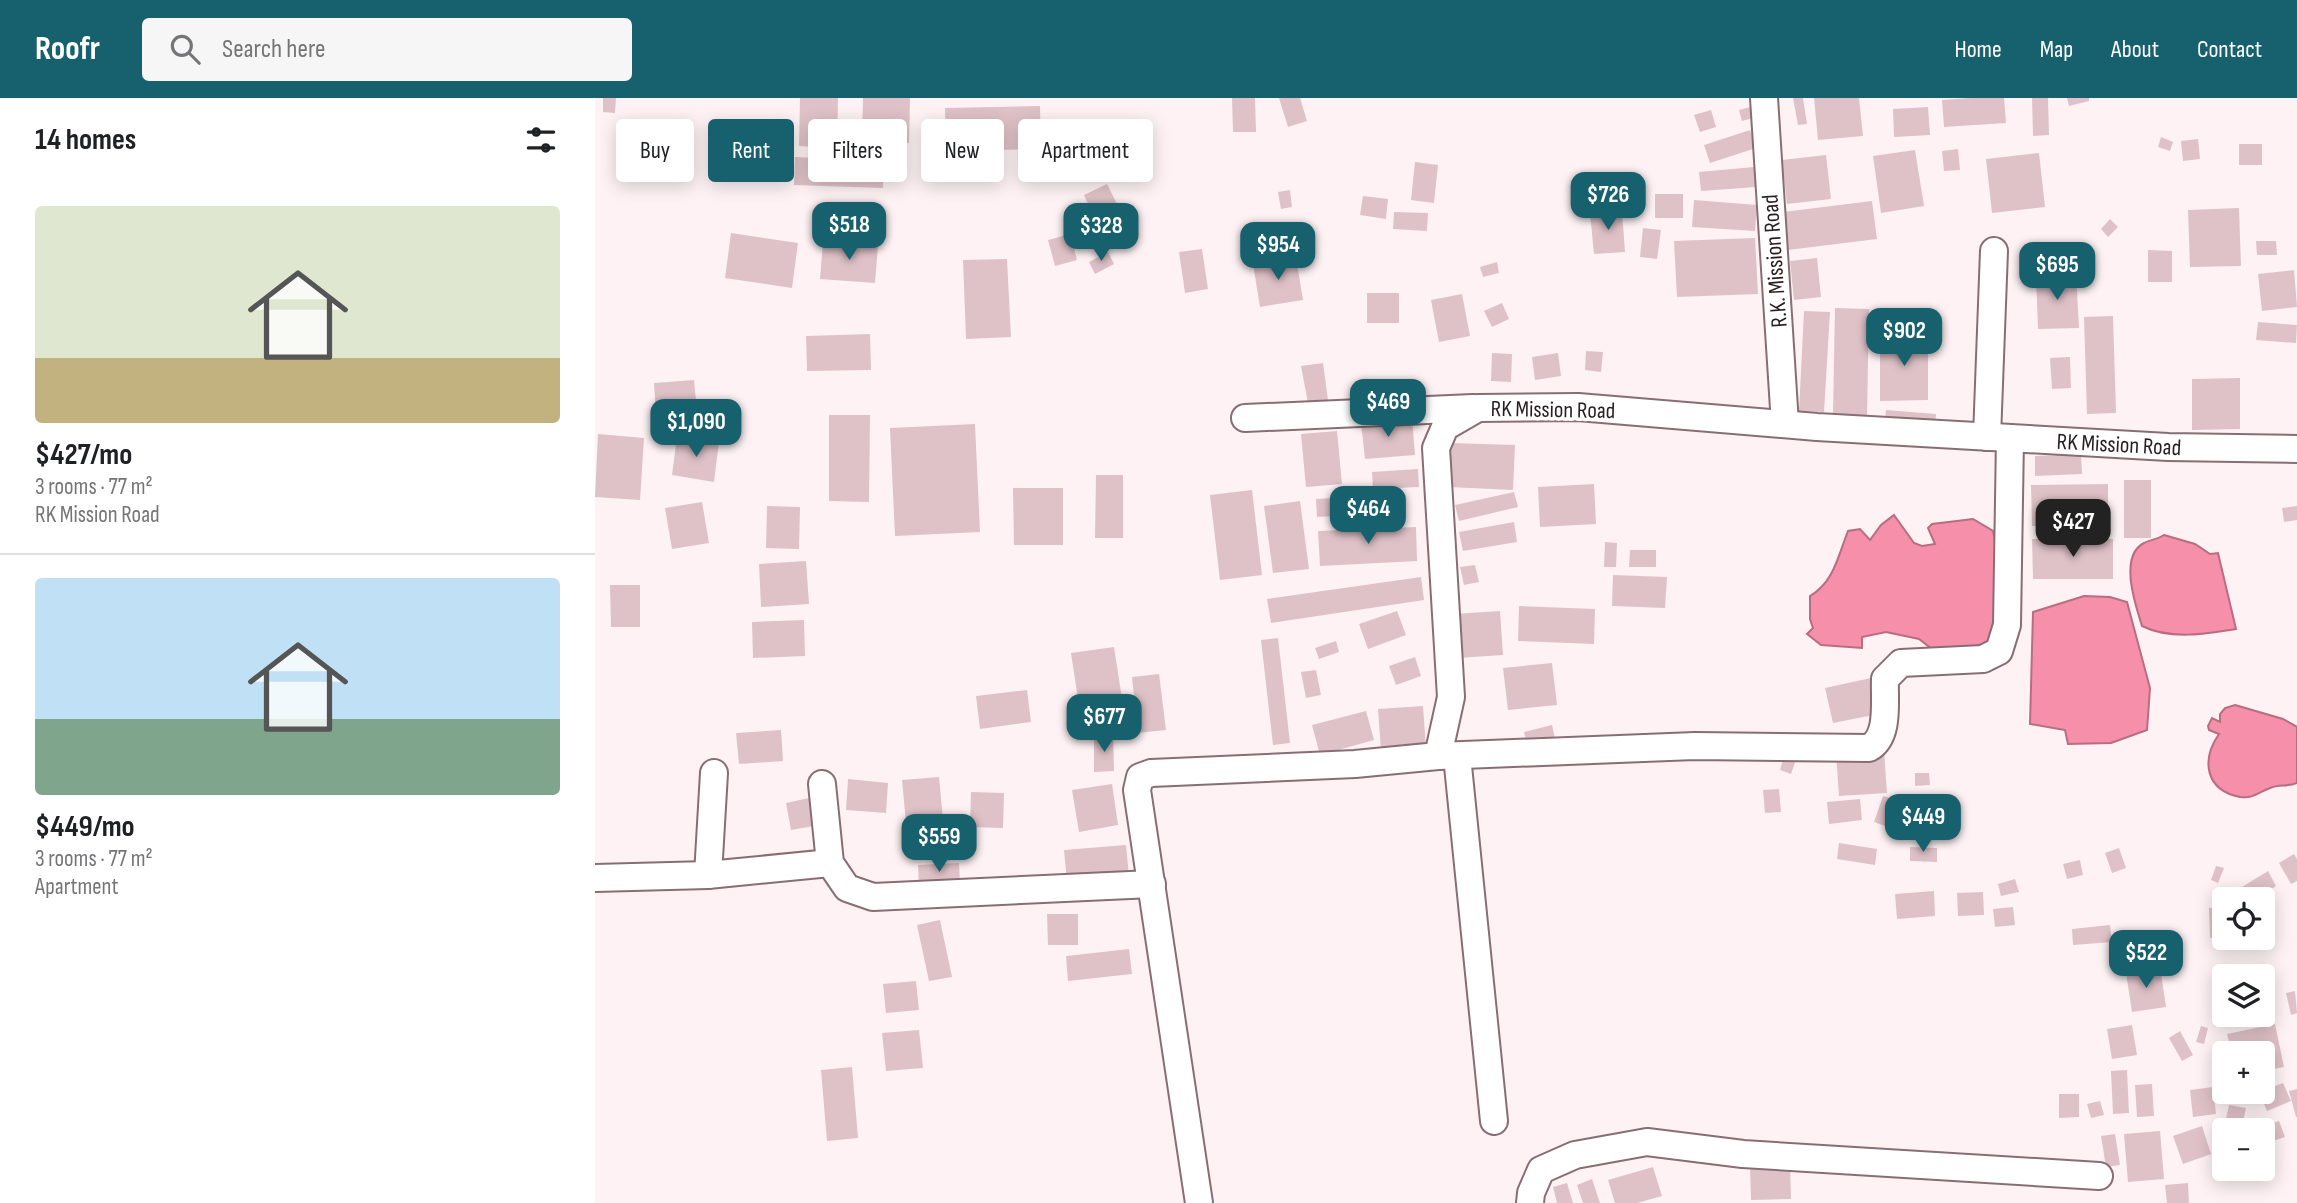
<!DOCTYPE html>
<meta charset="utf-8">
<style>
:root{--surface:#fff;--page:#f6f6f6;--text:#202124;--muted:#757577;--line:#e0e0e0;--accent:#17616f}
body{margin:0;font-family:"Sofia Sans Condensed",sans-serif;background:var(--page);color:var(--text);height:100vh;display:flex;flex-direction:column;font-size:26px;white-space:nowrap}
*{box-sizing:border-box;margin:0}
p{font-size:23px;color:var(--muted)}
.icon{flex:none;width:38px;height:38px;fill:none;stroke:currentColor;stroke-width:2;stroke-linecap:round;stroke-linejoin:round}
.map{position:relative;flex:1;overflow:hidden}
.side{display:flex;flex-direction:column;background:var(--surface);width:595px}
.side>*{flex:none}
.top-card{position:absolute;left:21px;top:21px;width:665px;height:63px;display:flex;gap:14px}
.controls{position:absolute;left:1617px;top:789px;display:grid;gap:14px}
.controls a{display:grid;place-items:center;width:63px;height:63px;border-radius:7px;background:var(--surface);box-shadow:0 4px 18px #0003;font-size:35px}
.price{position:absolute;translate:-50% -60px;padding:0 16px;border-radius:14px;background:var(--accent);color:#fff;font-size:23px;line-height:46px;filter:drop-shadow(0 2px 4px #0008)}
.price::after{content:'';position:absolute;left:50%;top:42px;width:21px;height:16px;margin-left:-10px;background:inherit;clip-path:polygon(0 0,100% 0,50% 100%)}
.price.active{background:#222;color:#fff}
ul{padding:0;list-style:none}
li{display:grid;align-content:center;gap:14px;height:371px;padding:0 35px}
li+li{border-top:2px solid var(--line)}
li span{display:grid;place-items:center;height:217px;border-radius:7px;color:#555}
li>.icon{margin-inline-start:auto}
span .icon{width:126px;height:126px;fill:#fffc;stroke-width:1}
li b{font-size:30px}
h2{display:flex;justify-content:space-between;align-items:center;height:84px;padding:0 35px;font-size:30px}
.tag{padding:0 24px;border-radius:7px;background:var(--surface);box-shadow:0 4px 18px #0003;font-size:24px;line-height:63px}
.tag.active{background:var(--accent);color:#fff}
header{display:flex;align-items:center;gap:42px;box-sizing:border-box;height:98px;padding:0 35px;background:var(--accent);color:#fff}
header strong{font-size:33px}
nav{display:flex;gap:38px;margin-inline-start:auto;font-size:24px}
.search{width:490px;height:63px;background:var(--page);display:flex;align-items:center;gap:18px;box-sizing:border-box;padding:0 24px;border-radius:7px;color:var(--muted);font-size:26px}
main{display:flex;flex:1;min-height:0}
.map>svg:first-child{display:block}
</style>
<header>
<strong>Roofr</strong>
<div class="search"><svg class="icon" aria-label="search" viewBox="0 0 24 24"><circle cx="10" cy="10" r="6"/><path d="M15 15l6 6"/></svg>Search here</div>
<nav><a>Home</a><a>Map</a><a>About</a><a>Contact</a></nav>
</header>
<main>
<section class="side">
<h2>14 homes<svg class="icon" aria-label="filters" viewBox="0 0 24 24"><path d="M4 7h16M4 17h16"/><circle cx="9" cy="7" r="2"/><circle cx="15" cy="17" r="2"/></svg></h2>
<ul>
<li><span style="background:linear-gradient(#dfe7d0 70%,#c2b280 0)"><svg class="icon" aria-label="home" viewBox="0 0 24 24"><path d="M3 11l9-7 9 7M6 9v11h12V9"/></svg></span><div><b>$427/mo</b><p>3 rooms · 77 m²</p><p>RK Mission Road</p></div></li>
<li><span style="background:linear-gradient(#bfe0f5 65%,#7fa58c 0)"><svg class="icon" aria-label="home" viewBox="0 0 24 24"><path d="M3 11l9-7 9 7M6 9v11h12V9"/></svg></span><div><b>$449/mo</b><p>3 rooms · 77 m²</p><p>Apartment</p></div></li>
</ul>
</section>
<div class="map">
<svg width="1702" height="1105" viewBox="0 0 1702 1105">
<rect width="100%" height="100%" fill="#fef2f4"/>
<g fill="#f58faa" stroke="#b86d81" stroke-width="2">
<path d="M1299,417l20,28 8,3 13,-2 -7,-16 4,-4 41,-5 20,12 7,31 -1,63 -11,23 -51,5 -18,-14 -33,-7 -24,5v11l-41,-3 -14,-11 6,-6 -3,-9v-23c24,-14 28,-40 38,-65l12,-2 10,11 11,-15z"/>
<path d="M1569,437l31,9 15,10 8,-1 18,76c-30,5 -66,11 -94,-3 -6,-20 -24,-70 2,-83 7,-4 13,-3 20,-8z"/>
<polygon points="1489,498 1515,499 1532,504 1555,590 1552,632 1516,645 1473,646 1470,632 1435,626 1438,514"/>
<path d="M1640,607l48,14 14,8v56c-9,4 -18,1 -27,5 -11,4 -17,11 -30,9 -35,-7 -39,-37 -21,-63l-10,-4 -1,-4 4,-8 8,4v-8l5,-6z"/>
</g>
<g fill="#dfc2c8">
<polygon points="8,0 21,0 20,15 8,14"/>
<polygon points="205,0 243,0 242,50 204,48"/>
<polygon points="268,0 315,0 314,45 267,43"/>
<polygon points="637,0 660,0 661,34 638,34"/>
<polygon points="684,0 705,0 712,23 693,29"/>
<polygon points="1198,0 1208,0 1212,26 1203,27"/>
<polygon points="1219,0 1264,0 1268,38 1223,42"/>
<polygon points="1376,0 1409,0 1411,25 1349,29 1347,2"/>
<polygon points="1437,0 1453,0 1454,37 1438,38"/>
<polygon points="1472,0 1494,0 1494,3 1474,8"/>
<polygon points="1163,7 1165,18 1147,23 1144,12"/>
<polygon points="445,8 446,51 351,53 350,10"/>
<polygon points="1333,9 1335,37 1299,39 1298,11"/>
<polygon points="1116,12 1121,29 1105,34 1099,17"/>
<polygon points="1155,32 1161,50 1115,65 1109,47"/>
<polygon points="1566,39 1578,44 1575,53 1563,49"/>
<polygon points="1603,41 1605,61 1588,63 1586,43"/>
<rect x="1644" y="46" width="23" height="21"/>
<polygon points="1363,51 1365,72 1349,73 1347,53"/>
<polygon points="1320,52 1329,108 1286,115 1278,58"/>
<polygon points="1444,55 1450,109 1397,115 1391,61"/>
<polygon points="1231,57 1236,101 1192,106 1187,62"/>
<polygon points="200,59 289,63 288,90 199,87"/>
<polygon points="820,64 843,67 839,105 816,102"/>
<polygon points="1159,69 1161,89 1106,93 1104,74"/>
<polygon points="512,86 526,114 502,126 489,97"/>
<polygon points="695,92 697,109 686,111 683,94"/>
<rect x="1060" y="96" width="28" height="24"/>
<polygon points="768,98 793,101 791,121 765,117"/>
<polygon points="1099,102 1162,107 1160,133 1097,129"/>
<polygon points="1277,103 1282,141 1193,152 1188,114"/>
<polygon points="1644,110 1646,168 1595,169 1593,112"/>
<polygon points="1027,113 1030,154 999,156 995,115"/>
<polygon points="799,114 833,115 832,133 798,131"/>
<polygon points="1515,121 1523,129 1513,139 1506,131"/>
<polygon points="1048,130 1066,132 1062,161 1045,159"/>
<polygon points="136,135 203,145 197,190 130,180"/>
<polygon points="475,136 482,162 460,168 453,142"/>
<polygon points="1160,140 1163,196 1082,199 1079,143"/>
<polygon points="1661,143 1681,143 1682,157 1662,157"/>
<polygon points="228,144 283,148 280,185 225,181"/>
<polygon points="607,151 613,191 590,195 584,154"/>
<polygon points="1553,152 1577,153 1577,184 1553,184"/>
<polygon points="513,154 519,166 500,176 494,164"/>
<polygon points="701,160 708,202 665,209 658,166"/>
<polygon points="1222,160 1226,199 1199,202 1195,163"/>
<polygon points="412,161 416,239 371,241 368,162"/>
<polygon points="902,164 904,175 888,179 885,169"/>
<polygon points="1699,172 1702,209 1667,213 1663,176"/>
<polygon points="1481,176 1484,230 1443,231 1441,178"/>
<rect x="772" y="195" width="32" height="30"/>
<polygon points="867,196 875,238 844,244 836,202"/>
<polygon points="907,205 914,221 897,229 889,213"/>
<polygon points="1240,210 1274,211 1272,318 1238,317"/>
<polygon points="1209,213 1235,214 1229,314 1204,313"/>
<polygon points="1518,218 1521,315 1492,316 1489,219"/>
<polygon points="1663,224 1702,227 1701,245 1661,242"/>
<polygon points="275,236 276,272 212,273 211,238"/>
<polygon points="1285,237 1333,237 1333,302 1285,303"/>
<polygon points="991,253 1008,254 1006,274 990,272"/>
<polygon points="897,255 917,256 916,284 896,283"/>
<polygon points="963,255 966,278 940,282 937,259"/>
<polygon points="1475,259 1476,290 1457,291 1455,260"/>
<polygon points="728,265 733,302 713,305 706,268"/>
<polygon points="1645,280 1645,331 1597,332 1597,281"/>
<polygon points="99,282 102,313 61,316 59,285"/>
<polygon points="1291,312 1341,316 1340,329 1290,325"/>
<polygon points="234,317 275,317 274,404 234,403"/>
<polygon points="817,320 820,357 770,361 766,325"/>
<polygon points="380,326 385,434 300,438 295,330"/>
<polygon points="742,333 747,386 711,389 706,336"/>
<polygon points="3,336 49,340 45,402 0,399"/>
<polygon points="82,339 124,344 119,384 77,377"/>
<polygon points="855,345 920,347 918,392 853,389"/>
<polygon points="1486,356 1487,376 1440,378 1440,358"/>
<polygon points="823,371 824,389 778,391 777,374"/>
<polygon points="501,377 528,377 528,440 500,440"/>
<rect x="1529" y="382" width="27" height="58"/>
<polygon points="999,386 1001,426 945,429 943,389"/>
<polygon points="1513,386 1513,427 1437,428 1436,387"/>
<polygon points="418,390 468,390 468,447 419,447"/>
<polygon points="657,392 667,477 625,482 615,397"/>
<polygon points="919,394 923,409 864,423 860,407"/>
<polygon points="805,396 806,414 722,419 721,401"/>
<polygon points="705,403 714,471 678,475 669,408"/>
<polygon points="107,404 114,445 77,451 70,410"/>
<polygon points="172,408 205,409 204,451 171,450"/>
<polygon points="1702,408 1702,422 1689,424 1687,410"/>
<polygon points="919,424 922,444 868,453 864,434"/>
<polygon points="821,429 822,463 725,468 723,433"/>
<polygon points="1437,441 1518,441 1518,481 1438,481"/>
<polygon points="1010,444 1022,445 1021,469 1009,469"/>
<polygon points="1035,452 1061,452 1061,469 1034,469"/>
<polygon points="211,463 214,506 166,509 164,466"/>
<polygon points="880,467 884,484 869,487 865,469"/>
<polygon points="1018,477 1072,479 1070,510 1017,508"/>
<polygon points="826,479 829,502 676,525 672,501"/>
<polygon points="15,487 45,487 45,529 16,529"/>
<polygon points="924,508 1000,511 999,546 923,543"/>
<polygon points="802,513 811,537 773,551 764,526"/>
<polygon points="905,513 908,557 862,560 859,516"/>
<polygon points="209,522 210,558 158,560 157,524"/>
<polygon points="683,540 695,645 678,647 666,542"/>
<polygon points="741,543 744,554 724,561 720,550"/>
<polygon points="519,549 528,607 485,614 476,555"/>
<polygon points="820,559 826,578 801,587 794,568"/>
<polygon points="957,565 962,607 913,612 908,570"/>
<polygon points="721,572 726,597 711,600 706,574"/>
<polygon points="564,576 571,632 543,635 537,579"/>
<polygon points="1276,580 1284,616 1238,625 1230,590"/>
<polygon points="432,592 436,624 385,631 381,598"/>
<polygon points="828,608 831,651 786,653 783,611"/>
<polygon points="771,613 779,642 725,657 717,627"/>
<polygon points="957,627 961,646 934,653 929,634"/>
<polygon points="186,632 188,663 144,666 141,635"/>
<polygon points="499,638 518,638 519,673 499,674"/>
<polygon points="1191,652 1203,656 1196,676 1185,672"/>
<polygon points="1289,652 1292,695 1244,698 1241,655"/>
<polygon points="1320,675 1334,675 1335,687 1320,688"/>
<polygon points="344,679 351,753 314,756 307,682"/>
<polygon points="253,681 293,685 291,715 251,712"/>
<polygon points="517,686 523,727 484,734 477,692"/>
<polygon points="1184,691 1186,714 1170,715 1168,692"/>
<polygon points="376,694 409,695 408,730 375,729"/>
<polygon points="1288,698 1299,701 1290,728 1279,724"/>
<polygon points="1349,698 1352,713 1339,716 1336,701"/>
<polygon points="214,700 219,728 196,732 191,705"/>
<polygon points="1265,701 1267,722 1234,726 1232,704"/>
<rect x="1315" y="708" width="14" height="22"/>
<polygon points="1244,745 1282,751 1280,767 1242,761"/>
<polygon points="531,747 534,779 472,784 469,752"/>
<polygon points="1315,749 1342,750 1342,764 1315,763"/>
<polygon points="1524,750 1531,770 1517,775 1510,755"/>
<polygon points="1699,756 1702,761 1702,783 1696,786 1684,765"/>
<polygon points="1485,762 1488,777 1472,781 1468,766"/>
<polygon points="364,765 365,786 324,788 323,767"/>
<polygon points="1621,768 1629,770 1623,785 1616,782"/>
<polygon points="1673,773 1681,788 1659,802 1654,802 1647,789"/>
<polygon points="1420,781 1424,794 1406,798 1403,786"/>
<polygon points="1339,793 1340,818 1302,821 1300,796"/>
<polygon points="1388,794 1389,817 1363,818 1362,795"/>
<polygon points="1673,807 1674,838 1668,838 1668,808"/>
<polygon points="1418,809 1420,827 1400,829 1398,811"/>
<polygon points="1629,809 1629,839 1615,840 1614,810"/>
<polygon points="452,816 483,816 483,847 453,847"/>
<polygon points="345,822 357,879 334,883 322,827"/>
<polygon points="1515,827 1517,844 1478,847 1477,831"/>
<polygon points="534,851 537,876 473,883 471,858"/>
<polygon points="1565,869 1571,909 1537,914 1531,875"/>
<polygon points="321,883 324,912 291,915 288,886"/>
<polygon points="1700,893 1702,915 1696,917 1691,895"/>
<polygon points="1680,926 1689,969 1668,973 1668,956 1637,956 1632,936"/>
<polygon points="1537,927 1542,957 1517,961 1512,931"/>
<polygon points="1606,928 1613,930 1609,946 1601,944"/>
<polygon points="324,932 328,970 291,973 287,935"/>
<polygon points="1585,933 1598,957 1587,963 1574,940"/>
<polygon points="1627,952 1629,974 1624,975 1618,954"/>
<polygon points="257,969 263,1040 232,1043 226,972"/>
<polygon points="1532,972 1534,1015 1518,1016 1516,973"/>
<polygon points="1688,985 1696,1003 1672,1013 1664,994"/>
<polygon points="1557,986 1559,1018 1542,1019 1540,987"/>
<polygon points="1618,989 1621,1016 1598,1019 1595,992"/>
<polygon points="1702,991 1702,1019 1701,1019 1694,993"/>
<polygon points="1464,996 1484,996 1484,1019 1464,1020"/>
<polygon points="1505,1003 1509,1017 1496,1020 1492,1006"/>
<polygon points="1634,1007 1651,1010 1647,1029 1630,1026"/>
<polygon points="1684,1023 1690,1039 1675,1044 1669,1028"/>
<polygon points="1607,1028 1616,1056 1588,1066 1578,1038"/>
<polygon points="1565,1033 1569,1081 1533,1084 1529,1036"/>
<polygon points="1520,1036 1525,1067 1511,1069 1506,1038"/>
<polygon points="1195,1065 1196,1101 1156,1102 1155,1066"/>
<polygon points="1058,1069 1067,1098 1042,1105 1020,1105 1013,1082"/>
<polygon points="997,1081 1005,1105 988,1105 982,1087"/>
<polygon points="972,1085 978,1105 962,1105 958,1089"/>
<polygon points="1593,1085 1594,1105 1572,1105 1570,1087"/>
</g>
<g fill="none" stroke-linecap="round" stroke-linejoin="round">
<g stroke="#886e74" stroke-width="30">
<g id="street">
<polyline points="1169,0 1190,326"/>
<polyline points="650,320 878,310"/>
<polyline points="1392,339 1399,153"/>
<path d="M843,658l257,-10 174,2c21,-11 15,-48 16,-69l16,-16 82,-4 16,-8 8,-26 3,-187"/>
<polyline points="862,658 899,1023"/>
<polyline points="227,686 235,765 252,790 278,799 557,786"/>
<polyline points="113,777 119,675"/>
<polyline points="0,780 113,777 235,765"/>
<polyline points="604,1105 542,692 545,679 556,675 760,666 843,658 856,599 841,350 850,329 883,310 983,309 1222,329 1573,349 1702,351"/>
<polyline points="935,1105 936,1095 946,1072 980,1057 1052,1044 1148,1056 1504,1078"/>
</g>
</g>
<use href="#street" stroke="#fff" stroke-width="26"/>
</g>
<g text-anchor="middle" stroke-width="7" stroke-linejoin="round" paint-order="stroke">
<g font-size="23" fill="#281e20" stroke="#fff">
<text transform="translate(1179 163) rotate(-94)" y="8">R.K. Mission Road</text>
<text transform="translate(958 311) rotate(1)" y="8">RK Mission Road</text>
<text transform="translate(1524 346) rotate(3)" y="8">RK Mission Road</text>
</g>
</g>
</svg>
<div class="controls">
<a><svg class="icon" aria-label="locate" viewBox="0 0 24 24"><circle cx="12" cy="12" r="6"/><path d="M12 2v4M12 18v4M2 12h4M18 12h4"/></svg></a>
<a><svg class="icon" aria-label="layers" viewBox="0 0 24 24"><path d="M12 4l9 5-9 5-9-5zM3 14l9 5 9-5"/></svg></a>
<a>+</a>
<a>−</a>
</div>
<b class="price" style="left:1013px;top:134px">$726</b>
<b class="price" style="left:254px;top:164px">$518</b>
<b class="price" style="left:506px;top:165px">$328</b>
<b class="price" style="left:683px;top:184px">$954</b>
<b class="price" style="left:1462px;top:204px">$695</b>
<b class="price" style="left:1309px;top:270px">$902</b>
<b class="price" style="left:793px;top:341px">$469</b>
<b class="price" style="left:101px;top:361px">$1,090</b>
<b class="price" style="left:773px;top:448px">$464</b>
<b class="price active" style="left:1478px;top:461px">$427</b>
<b class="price" style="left:509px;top:656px">$677</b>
<b class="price" style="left:1328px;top:756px">$449</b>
<b class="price" style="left:344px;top:776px">$559</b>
<b class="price" style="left:1551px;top:892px">$522</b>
<div class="top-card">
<a class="tag">Buy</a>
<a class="tag active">Rent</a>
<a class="tag">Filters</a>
<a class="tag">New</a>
<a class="tag">Apartment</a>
</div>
</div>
</main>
